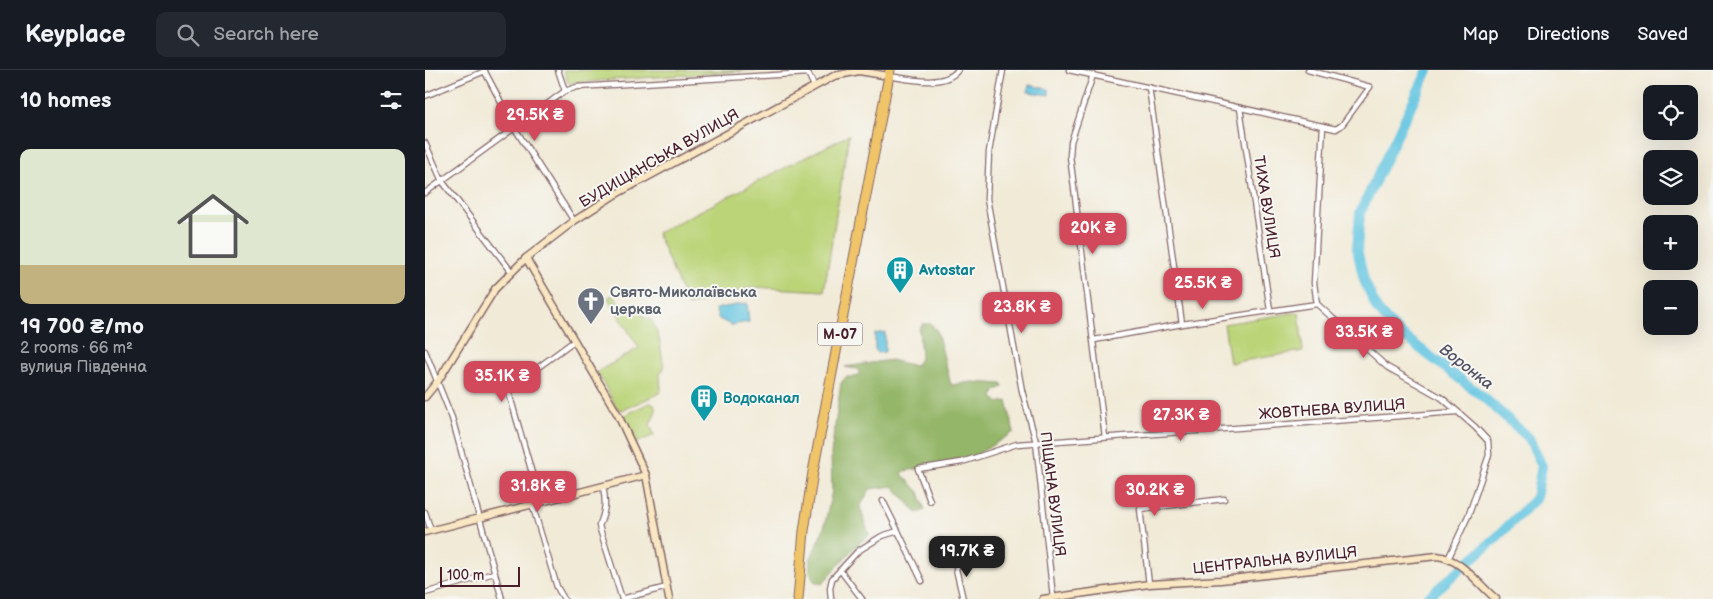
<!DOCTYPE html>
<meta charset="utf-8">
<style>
:root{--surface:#171b24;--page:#242831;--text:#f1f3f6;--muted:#9ea1a6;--line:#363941;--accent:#d1495b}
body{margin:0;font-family:"Balsamiq Sans",sans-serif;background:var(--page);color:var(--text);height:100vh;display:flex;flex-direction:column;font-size:19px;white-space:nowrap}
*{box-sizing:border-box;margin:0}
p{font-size:16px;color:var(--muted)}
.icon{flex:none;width:28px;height:28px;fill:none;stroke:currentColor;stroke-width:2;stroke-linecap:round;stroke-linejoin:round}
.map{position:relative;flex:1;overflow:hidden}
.details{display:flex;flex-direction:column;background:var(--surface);width:425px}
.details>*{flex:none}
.controls{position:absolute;left:1218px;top:15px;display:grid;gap:10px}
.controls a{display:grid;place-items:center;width:55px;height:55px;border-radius:10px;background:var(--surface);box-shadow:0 5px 20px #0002;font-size:25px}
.scale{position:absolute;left:15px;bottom:12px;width:80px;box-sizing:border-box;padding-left:5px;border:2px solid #4a1f2b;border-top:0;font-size:14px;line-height:18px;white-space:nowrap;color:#4a1f2b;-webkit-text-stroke:4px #f6f6f2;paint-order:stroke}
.price{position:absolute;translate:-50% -42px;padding:0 11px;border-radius:10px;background:var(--accent);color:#fff;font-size:16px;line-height:32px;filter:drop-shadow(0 1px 2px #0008)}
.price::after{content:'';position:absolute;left:50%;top:30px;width:15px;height:11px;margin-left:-8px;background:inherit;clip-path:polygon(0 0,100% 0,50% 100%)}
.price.selected{background:#222;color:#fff}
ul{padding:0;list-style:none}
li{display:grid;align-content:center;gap:10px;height:265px;padding:0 20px}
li+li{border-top:1px solid var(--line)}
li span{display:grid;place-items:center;height:155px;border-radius:10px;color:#555}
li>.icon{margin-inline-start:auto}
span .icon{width:90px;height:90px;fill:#fffc;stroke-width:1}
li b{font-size:21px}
h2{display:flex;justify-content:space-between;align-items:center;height:60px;padding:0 20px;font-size:21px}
header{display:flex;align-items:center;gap:30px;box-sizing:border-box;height:70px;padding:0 25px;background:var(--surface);border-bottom:1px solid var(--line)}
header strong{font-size:24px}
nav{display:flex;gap:28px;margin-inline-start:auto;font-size:18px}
.search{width:350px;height:45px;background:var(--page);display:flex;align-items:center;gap:12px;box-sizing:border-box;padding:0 18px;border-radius:10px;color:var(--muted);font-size:19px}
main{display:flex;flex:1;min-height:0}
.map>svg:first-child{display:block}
</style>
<header>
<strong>Keyplace</strong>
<div class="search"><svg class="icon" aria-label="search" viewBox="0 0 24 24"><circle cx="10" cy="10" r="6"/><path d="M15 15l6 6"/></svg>Search here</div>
<nav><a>Map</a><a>Directions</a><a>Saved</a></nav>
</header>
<main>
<section class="details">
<h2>10 homes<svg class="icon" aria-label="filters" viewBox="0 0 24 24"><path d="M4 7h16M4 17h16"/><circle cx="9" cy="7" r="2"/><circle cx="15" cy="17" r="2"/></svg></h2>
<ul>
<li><span style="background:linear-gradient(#dfe7d0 75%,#c2b280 0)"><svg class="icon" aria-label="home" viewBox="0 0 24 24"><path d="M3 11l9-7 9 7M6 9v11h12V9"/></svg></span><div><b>19 700 ₴/mo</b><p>2 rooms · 66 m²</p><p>вулиця Південна</p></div></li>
</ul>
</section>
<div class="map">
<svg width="1288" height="529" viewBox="0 0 1288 529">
<rect width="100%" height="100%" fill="#f6f6f2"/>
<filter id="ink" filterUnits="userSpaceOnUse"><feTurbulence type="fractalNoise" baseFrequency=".02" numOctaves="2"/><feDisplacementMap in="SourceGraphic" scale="10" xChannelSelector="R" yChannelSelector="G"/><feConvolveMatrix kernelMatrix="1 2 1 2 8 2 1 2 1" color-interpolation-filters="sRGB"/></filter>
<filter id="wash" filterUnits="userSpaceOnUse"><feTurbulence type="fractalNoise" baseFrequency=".0096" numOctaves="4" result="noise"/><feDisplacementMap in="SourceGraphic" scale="20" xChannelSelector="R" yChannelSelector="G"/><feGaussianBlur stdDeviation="1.12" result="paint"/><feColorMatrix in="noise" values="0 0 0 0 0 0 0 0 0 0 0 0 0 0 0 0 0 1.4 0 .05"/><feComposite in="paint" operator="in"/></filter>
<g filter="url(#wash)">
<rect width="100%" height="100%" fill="#f1ead7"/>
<g fill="#bbd478" stroke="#827a52">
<polygon points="139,0 333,0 143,13"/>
<polygon points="424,65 399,221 328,217 263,236 232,163"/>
<polygon points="187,225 202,240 210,235 218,246 227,251 234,268 239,298 235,304 236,320 233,324 197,340 192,338 172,302 214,278 183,228"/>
<polygon points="874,242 878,281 805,293 799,254"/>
<polygon points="224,333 229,334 231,340 225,355 229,365 211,373 199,348 200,345"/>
</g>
<polygon fill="#94b668" stroke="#6f6a4a" points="498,254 506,254 512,261 526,315 547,312 577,314 578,317 570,321 568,327 573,333 582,331 589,362 541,391 479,401 477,404 494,422 500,440 492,443 468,416 445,419 435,437 444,465 429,478 397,514 389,511 385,502 385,490 399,458 407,421 406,384 416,313 421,307 430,307 435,303 432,299 420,297 466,290 490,296 496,287 494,259"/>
<g fill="#63c5e1" stroke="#567286">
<polygon points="604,15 624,19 624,25 603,22"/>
<polygon points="322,233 324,252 306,255 294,249 290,239"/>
<polygon points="460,262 460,282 452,283 450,279 450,264"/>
</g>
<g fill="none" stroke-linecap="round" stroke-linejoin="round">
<polyline stroke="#63c5e1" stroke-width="10" points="1001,529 1070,469 1111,428 1117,396 1104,368 1056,325 972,261 952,239 939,210 932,179 935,143 1003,0"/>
</g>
</g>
<g filter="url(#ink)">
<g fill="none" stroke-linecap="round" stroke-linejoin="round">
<g stroke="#846667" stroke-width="7">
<g id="street">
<polyline points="59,0 89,57 149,151"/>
<polyline points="133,0 140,21"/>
<polyline points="578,0 564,82 562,129 597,321 611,372 628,527"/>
<polyline points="644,0 911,59 917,55 945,17 883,0"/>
<polyline points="668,5 646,72 645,86 680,367"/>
<path d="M464,6c19,3 55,12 69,-6"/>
<polyline points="724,17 757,254"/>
<polyline points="0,26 60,1"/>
<polyline points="815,38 845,240"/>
<polyline points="898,56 889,213 892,234 962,297 1017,328 1050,357 1063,371 1064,385 1044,444 1024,487"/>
<polyline points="0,73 17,111 86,201"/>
<polyline points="0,123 140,21 152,17 383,3 389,16"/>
<polyline points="669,270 757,254 892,234"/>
<polyline points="0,281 27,348 77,529"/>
<path d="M178,416c3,15 3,25 -4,40l23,73 45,-12"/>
<polyline points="115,431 84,323 85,318 149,271"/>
<polyline points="458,431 473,461"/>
<polyline points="505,431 493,399 537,392 592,374 1031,342"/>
<polyline points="107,434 132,517 139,529"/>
<polyline points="0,442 6,461"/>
<polyline points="537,486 531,499 538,529"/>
<polyline points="415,500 437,529"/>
<polyline points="724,514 715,439 799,429"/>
<polyline points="0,523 69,503"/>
<polyline points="406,529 405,518 407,509 433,481 457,466 473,461 497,511"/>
</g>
</g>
<g stroke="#846667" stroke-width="9">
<g id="secondary">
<polyline points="101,188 193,345 221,405 244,529"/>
<polyline points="0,327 13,311 70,219 101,188 149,151 191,124 409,6 434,1 464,6"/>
<polyline points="0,462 221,405"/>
<path d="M618,529l106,-15 72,-4 216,-24c25,3 40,27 59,43"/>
</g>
</g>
<g stroke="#846667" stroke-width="11">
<polyline id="highway" points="373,529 379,461 388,402 465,0"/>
</g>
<use href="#street" stroke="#fff" stroke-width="4.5"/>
<use href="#secondary" stroke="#f9e7c3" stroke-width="6"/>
<use href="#highway" stroke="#f0c469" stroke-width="9"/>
</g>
</g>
<defs>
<g id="building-pin" transform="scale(1.4375)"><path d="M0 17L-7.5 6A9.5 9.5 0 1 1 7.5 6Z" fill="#0f9aa8" stroke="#f6f6f2"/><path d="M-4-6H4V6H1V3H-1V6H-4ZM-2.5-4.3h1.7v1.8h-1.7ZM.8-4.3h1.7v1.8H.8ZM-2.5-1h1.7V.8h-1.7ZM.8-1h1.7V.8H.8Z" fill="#fff"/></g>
<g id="church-pin" transform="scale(1.4375)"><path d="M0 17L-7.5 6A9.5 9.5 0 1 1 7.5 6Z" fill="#6b7280" stroke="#f6f6f2"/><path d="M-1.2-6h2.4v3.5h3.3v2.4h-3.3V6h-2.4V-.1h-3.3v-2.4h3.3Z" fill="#fff"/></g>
</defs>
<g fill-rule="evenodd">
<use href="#building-pin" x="475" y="200"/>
<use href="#church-pin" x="166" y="231"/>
<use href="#building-pin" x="279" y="328"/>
</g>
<g text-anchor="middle" stroke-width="4" stroke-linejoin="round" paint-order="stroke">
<rect fill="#f6f6f2" stroke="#7e6067" stroke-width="1" x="392.5" y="252.5" width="45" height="23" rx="4"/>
<g font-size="14" font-weight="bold" fill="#4a1f2b">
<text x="415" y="269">М-07</text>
</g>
<g font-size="15" fill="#4a1f2b" stroke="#f6f6f2">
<text transform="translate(234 88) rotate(-30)" y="5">БУДИЩАНСЬКА ВУЛИЦЯ</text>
<text transform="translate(842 137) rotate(81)" y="5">ТИХА ВУЛИЦЯ</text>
<text transform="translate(907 339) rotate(-4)" y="5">ЖОВТНЕВА ВУЛИЦЯ</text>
<text transform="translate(628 424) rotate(83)" y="5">ПІЩАНА ВУЛИЦЯ</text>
<text transform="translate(850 490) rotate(-6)" y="5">ЦЕНТРАЛЬНА ВУЛИЦЯ</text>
</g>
<g font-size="15" font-weight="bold" fill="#0d838f" stroke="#f6f6f2" text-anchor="start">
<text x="494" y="205">Avtostar</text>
<text x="298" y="333">Водоканал</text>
</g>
<g font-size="15" font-weight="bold" fill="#5b616d" stroke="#f6f6f2" text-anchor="start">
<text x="185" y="227">Свято-Миколаївська<tspan x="185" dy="17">церква</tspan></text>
</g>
<g font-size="16" font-style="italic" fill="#525162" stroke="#f6f6f2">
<text transform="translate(1042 296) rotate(38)" y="6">Воронка</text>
</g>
</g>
</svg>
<div class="controls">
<a><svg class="icon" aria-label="locate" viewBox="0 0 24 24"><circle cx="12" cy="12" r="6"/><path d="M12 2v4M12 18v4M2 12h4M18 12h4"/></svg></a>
<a><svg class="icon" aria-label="layers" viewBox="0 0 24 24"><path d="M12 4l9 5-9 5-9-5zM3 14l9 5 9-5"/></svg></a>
<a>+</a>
<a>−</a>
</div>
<div class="scale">100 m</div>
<b class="price" style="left:110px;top:72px">29.5K ₴</b>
<b class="price" style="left:668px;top:185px">20K ₴</b>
<b class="price" style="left:778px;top:240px">25.5K ₴</b>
<b class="price" style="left:597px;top:264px">23.8K ₴</b>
<b class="price" style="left:939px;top:289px">33.5K ₴</b>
<b class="price" style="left:77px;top:333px">35.1K ₴</b>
<b class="price" style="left:756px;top:372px">27.3K ₴</b>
<b class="price" style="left:113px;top:443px">31.8K ₴</b>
<b class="price" style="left:730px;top:447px">30.2K ₴</b>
<b class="price selected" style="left:542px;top:508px">19.7K ₴</b>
</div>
</main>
